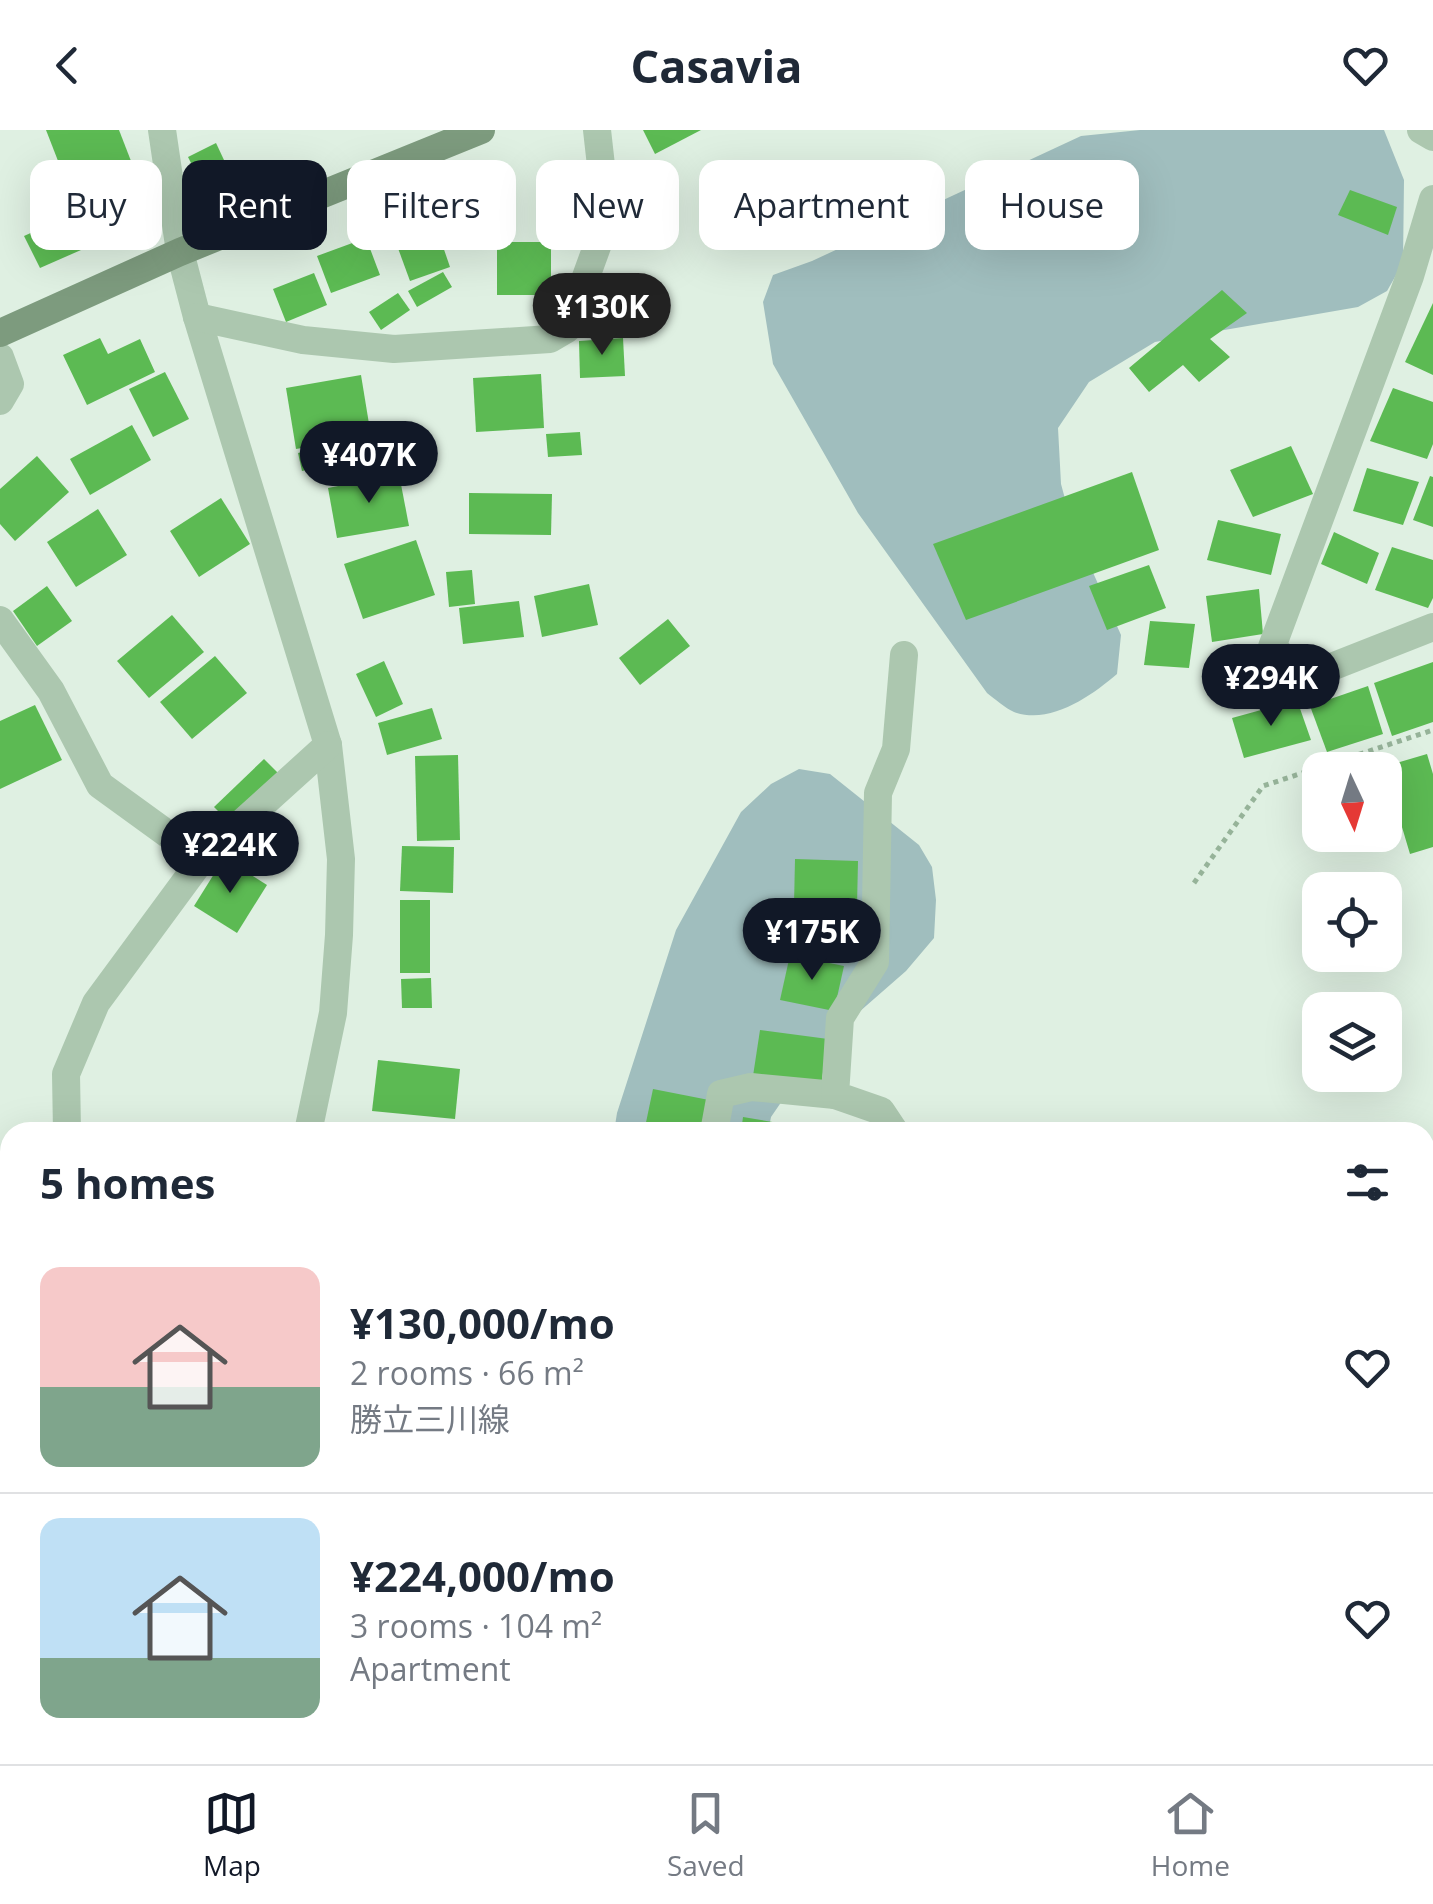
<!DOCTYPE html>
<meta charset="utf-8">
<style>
:root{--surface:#fff;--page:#f2f2f3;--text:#1f2937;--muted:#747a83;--line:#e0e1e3;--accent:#111827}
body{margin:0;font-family:"Open Sans","Noto Sans JP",sans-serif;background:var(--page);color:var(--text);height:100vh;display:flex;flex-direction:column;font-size:38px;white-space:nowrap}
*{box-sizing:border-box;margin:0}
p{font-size:32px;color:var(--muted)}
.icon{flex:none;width:55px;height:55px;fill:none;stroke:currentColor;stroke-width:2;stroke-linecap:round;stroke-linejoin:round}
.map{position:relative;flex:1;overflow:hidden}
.side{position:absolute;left:0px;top:992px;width:1435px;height:642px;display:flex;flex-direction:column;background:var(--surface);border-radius:30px 30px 0 0;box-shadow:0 10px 40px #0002}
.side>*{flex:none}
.guide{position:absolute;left:30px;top:30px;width:1375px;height:90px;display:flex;gap:20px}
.needle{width:65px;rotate:176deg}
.controls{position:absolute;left:1302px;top:622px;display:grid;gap:20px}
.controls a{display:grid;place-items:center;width:100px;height:100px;border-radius:20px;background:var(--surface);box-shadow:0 10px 40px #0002;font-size:50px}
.price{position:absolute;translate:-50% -85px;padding:0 22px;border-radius:35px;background:var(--accent);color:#fff;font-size:32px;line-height:65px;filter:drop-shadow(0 2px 5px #0008)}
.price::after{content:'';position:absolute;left:50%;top:60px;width:30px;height:22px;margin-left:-15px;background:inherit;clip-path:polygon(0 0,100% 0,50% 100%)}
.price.selected{background:#222;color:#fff}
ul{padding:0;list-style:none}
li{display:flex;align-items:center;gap:30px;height:250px;padding:0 40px}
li+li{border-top:2px solid var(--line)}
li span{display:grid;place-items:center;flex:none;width:280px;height:200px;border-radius:20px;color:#555}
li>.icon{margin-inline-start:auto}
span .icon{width:120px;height:120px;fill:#fffc;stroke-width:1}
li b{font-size:42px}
h2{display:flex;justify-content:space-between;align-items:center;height:120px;padding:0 40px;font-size:42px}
.pill{padding:0 35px;border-radius:20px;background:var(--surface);box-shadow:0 10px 40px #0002;font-size:35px;line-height:90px}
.pill.selected{background:var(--accent);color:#fff}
header{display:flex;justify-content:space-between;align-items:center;height:130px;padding:0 40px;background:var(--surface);font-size:45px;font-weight:700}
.dock{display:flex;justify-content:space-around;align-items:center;height:140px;border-top:2px solid var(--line);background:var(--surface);font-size:28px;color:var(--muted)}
.dock a{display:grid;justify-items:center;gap:5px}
.dock .selected{color:var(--accent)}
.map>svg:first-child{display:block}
</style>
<header><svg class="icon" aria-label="back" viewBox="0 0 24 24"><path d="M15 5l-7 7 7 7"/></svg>Casavia<svg class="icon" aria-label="heart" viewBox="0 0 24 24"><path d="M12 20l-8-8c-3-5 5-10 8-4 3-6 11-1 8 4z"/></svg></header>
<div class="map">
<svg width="1433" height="1634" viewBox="0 0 1433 1634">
<rect width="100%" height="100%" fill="#dff0e2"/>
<g fill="#a0bebe">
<path d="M1140,0h244l20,50 -1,83 -16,28 -29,16 -203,35 -66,40 -31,46 3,56 12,44 48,107 -4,39c-26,22 -66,51 -103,38 -9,-4 -19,-13 -27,-19l-129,-180 -85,-149 -10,-62 10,-27 39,-14 269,-125z"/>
<polygon points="799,639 830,644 919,715 932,737 936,770 934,808 906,841 819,917 771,987 768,1002 614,1002 617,983 676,800 741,682 771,654"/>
<polygon points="511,1625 772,1625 766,1634 509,1634"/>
</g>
<g fill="#5cba53">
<polygon points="46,0 119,0 131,31 67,54"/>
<polygon points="643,0 701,0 655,24"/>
<polygon points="216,13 232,47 204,59 188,27"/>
<polygon points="1350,60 1397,77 1388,105 1338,85"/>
<polygon points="66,87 81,120 40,138 24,106"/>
<polygon points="436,96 450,137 410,151 395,110"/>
<polygon points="366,108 380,145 331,163 317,126"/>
<rect x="497" y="112" width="54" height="53"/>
<polygon points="443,142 452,157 417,177 408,161"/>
<polygon points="314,143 327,175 286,192 273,159"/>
<polygon points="1222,160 1247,183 1210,209 1230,227 1199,252 1183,235 1149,262 1129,238"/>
<polygon points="398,163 410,180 381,200 369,182"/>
<polygon points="1433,173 1433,245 1405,232"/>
<polygon points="100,208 108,224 140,209 155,242 87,275 63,225"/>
<polygon points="623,208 625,246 580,248 579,211"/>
<polygon points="165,242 189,289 153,307 129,259"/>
<polygon points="541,244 544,298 476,302 473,248"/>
<polygon points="361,245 371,306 296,319 286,258"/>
<polygon points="1393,258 1433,272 1433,314 1427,329 1370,311"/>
<polygon points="132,295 151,330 90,365 70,329"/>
<polygon points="580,302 582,325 548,327 546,304"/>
<polygon points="330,316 334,334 302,341 298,323"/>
<polygon points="1291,316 1313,364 1253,387 1230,340"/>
<polygon points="37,326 69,362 15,411 0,394 0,359"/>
<polygon points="1367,338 1419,352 1403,395 1353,381"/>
<polygon points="1132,342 1159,420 966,490 933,414"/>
<polygon points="399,344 409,396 337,408 328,358"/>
<polygon points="1430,346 1433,347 1433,397 1413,390"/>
<polygon points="469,363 552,364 551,405 469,404"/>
<polygon points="221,368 250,414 199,447 170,401"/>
<polygon points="98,379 127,425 76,457 47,412"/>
<polygon points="1218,390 1281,404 1271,445 1207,430"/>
<polygon points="1334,402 1379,423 1367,454 1321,434"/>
<polygon points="416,410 435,465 363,489 344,434"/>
<polygon points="1392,417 1433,430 1433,468 1428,478 1375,460"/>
<polygon points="1149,435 1166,478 1107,500 1089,456"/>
<polygon points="472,440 475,474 449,477 446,442"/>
<polygon points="589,454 598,495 542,507 534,466"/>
<polygon points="47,456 72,491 37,516 13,481"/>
<polygon points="1259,459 1263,504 1212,512 1206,466"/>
<polygon points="519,471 524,507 463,514 459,478"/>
<polygon points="172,485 204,522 149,568 117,531"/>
<polygon points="668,489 690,516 640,555 619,528"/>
<polygon points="1150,491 1195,494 1189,538 1144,535"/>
<polygon points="215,526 247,563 192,609 160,572"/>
<polygon points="384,531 403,574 376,587 356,544"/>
<polygon points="1433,532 1433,592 1392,606 1374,553"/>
<polygon points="1368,556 1383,604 1327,622 1310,576"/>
<polygon points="1297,570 1311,610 1244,628 1232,588"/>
<polygon points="35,575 62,630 0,659 0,591"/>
<polygon points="432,578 442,609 387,625 378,593"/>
<polygon points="1427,624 1433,644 1433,717 1410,724 1385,640 1376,639"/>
<polygon points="458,625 460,710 417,711 415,626"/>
<polygon points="264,629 283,648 234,697 214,677"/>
<polygon points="402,716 454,717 453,763 400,761"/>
<polygon points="224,728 267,755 237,803 194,776"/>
<polygon points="795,729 858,731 857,776 794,775"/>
<rect x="400" y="770" width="30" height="73"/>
<polygon points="790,825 844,836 834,881 780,870"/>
<polygon points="431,848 432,878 402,878 401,849"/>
<polygon points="760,900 828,909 821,956 753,946"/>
<polygon points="378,930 460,939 455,989 372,981"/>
<polygon points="653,959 709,970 703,1002 644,1002"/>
<polygon points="743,987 796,996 795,1002 741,1002"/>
<polygon points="0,1096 10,1099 10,1119 3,1144 0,1143"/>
<polygon points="1425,1339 1433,1339 1433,1382 1425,1381"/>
<polygon points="290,1625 349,1625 346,1634 287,1634"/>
<polygon points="403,1625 471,1625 467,1634 399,1634"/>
<rect x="1291" y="1625" width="63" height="9"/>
<polygon points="1368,1625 1416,1625 1418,1634 1369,1634"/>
</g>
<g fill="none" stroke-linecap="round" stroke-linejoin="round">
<polyline stroke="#96b399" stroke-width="5" stroke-dasharray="5 5" stroke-linecap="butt" points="1194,753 1263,656 1433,600"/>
<g stroke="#acc7af" stroke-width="28">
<polyline points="162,0 180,122 197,187 328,615 341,729 339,805 333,883 308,1002"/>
<polyline points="1421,0 1433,7"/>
<polyline points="1433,69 1410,146 1272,517 1306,547 1433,497"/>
<polyline points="197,187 303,210 394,219 550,209 567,199 607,89 597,0"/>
<polyline points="0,227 10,254 0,271"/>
<polyline points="0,490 51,561 100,655 202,729"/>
<polyline points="67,1002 66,944 96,873 202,729 328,615"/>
<polyline points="714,1002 721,964 751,957 835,965"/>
<polyline points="895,1002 881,981 835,965 840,888 875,832 878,663 896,619 904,525"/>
<polyline points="0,1183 10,1172"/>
<polyline points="1425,1246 1433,1247"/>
<polyline points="0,1307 10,1309"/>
<polyline points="0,1501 9,1503 0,1533"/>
<polyline points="1425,1544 1433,1542"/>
<polyline points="775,1625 778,1634"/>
<polyline points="127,1634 129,1625"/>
<polyline points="364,1634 368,1625"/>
</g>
<polyline stroke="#7d9b7e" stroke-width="28" points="0,203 180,122 481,0"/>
</g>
</svg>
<div class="controls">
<a><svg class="needle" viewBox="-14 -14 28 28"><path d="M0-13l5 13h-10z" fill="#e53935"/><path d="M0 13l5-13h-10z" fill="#747a83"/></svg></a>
<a><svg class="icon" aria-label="locate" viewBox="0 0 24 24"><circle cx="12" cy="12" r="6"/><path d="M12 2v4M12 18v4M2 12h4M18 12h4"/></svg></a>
<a><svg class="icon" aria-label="layers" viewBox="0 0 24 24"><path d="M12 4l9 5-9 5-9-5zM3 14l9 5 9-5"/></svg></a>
</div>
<b class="price selected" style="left:602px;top:228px">¥130K</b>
<b class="price" style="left:369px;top:376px">¥407K</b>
<b class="price" style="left:1271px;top:599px">¥294K</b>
<b class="price" style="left:230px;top:766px">¥224K</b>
<b class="price" style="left:812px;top:853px">¥175K</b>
<div class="guide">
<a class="pill">Buy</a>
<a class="pill selected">Rent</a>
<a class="pill">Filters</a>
<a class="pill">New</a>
<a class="pill">Apartment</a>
<a class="pill">House</a>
</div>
<section class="side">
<h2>5 homes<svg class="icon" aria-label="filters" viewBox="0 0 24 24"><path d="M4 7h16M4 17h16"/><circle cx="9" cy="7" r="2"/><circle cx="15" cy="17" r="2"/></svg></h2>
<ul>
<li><span style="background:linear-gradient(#f6c9c9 60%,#7fa58c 0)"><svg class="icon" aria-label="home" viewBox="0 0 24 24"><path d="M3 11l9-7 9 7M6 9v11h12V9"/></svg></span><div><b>¥130,000/mo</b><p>2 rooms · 66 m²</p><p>勝立三川線</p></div><svg class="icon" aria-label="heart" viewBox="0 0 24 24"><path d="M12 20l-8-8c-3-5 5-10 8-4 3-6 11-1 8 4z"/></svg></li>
<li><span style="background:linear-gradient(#bfe0f5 70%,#7fa58c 0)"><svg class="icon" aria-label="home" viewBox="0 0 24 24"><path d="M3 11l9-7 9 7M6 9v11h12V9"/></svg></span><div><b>¥224,000/mo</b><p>3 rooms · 104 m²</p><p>Apartment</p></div><svg class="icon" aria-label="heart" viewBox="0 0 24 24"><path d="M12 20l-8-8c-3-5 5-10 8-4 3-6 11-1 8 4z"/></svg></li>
</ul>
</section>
</div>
<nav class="dock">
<a class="selected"><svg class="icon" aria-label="map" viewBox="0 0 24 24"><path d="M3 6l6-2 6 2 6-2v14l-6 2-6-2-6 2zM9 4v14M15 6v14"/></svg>Map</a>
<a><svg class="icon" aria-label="saved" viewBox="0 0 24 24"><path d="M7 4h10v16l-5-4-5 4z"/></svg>Saved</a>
<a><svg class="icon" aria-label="home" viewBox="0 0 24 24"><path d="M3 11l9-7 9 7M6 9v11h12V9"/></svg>Home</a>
</nav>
